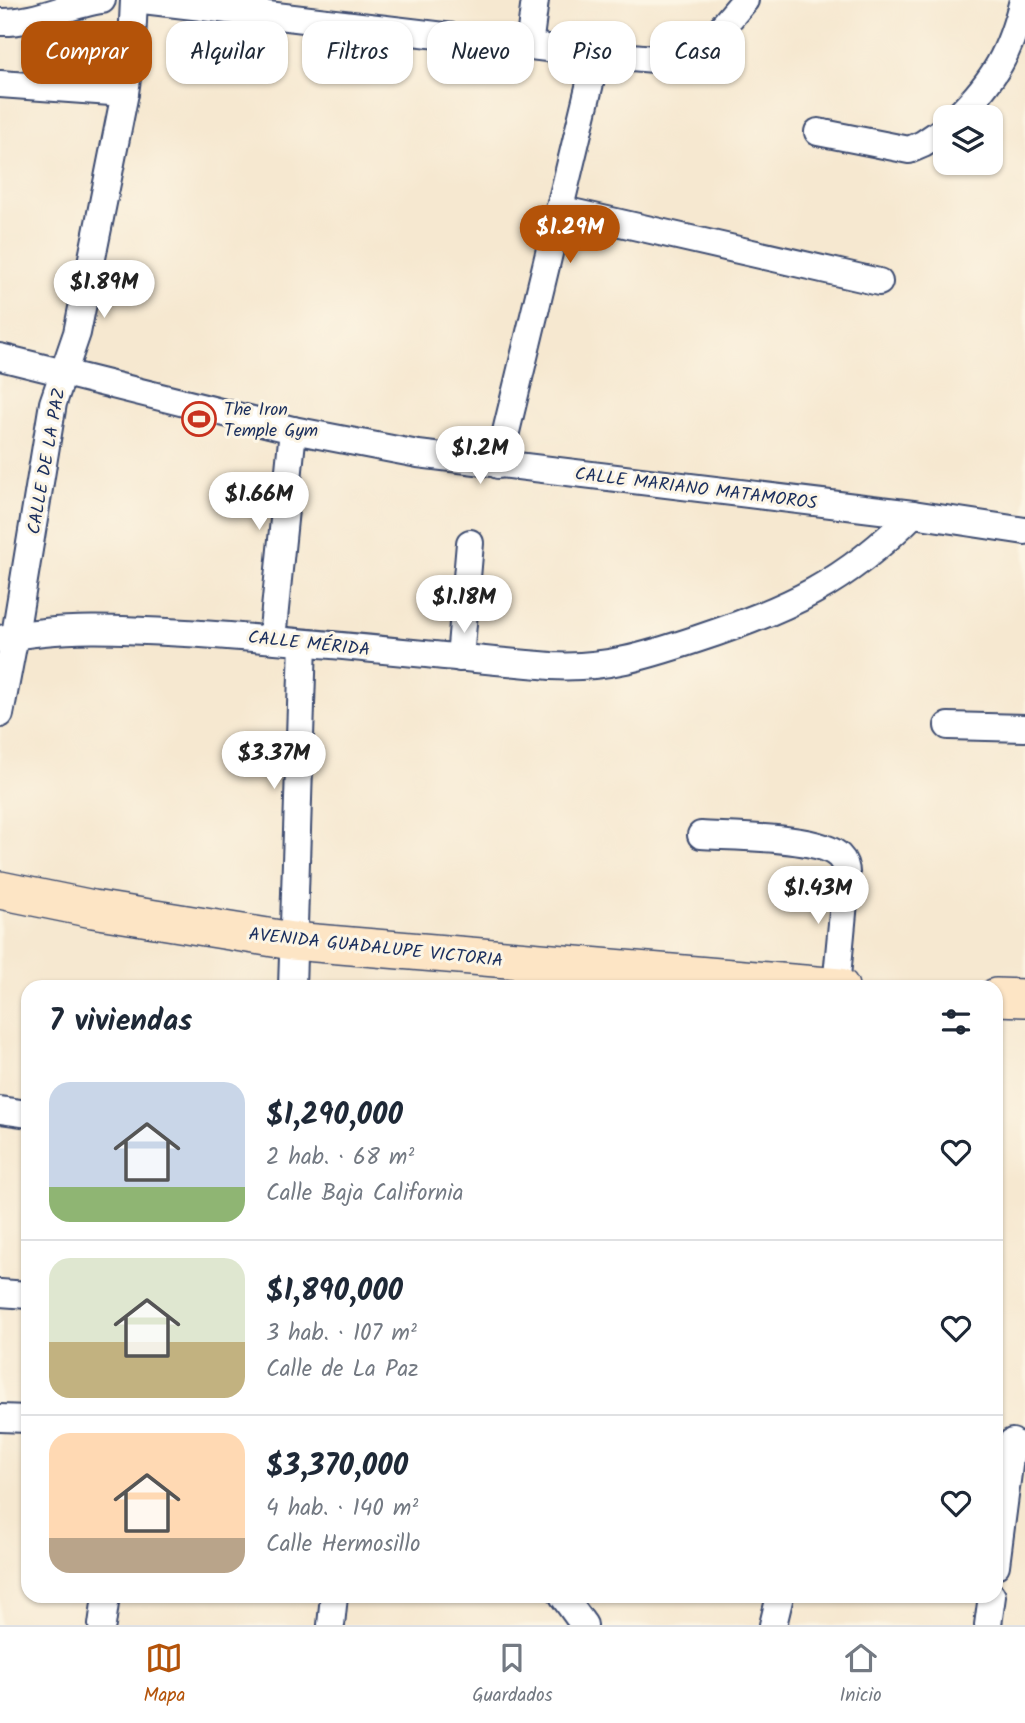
<!DOCTYPE html>
<html lang="es">
<meta charset="utf-8">
<style>
:root{--surface:#fff;--page:#f6f6f7;--text:#1f2937;--muted:#747a83;--line:#e0e1e3;--accent:#b45309}
body{margin:0;font-family:Kalam,sans-serif;background:var(--page);color:var(--text);height:100vh;display:flex;flex-direction:column;font-size:26px;white-space:nowrap}
*{box-sizing:border-box;margin:0}
p{font-size:23px;color:var(--muted)}
.icon{flex:none;width:38px;height:38px;fill:none;stroke:currentColor;stroke-width:2;stroke-linecap:round;stroke-linejoin:round}
.map{position:relative;flex:1;overflow:hidden}
.sheet{position:absolute;left:21px;top:980px;width:982px;height:623px;display:flex;flex-direction:column;background:var(--surface);border-radius:21px;box-shadow:0 2px 5px #0004}
.sheet>*{flex:none}
.banner{position:absolute;left:21px;top:21px;width:984px;height:63px;display:flex;gap:14px}
.controls{position:absolute;left:933px;top:105px;display:grid;gap:14px}
.controls a{display:grid;place-items:center;width:70px;height:70px;border-radius:14px;background:var(--surface);box-shadow:0 2px 5px #0004;font-size:35px}
.price{position:absolute;translate:-50% -60px;padding:0 16px;border-radius:24px;background:#fff;color:#222;font-size:23px;line-height:46px;filter:drop-shadow(0 2px 4px #0008)}
.price::after{content:'';position:absolute;left:50%;top:42px;width:21px;height:16px;margin-left:-10px;background:inherit;clip-path:polygon(0 0,100% 0,50% 100%)}
.price.current{background:var(--accent);color:#fff}
ul{padding:0;list-style:none}
li{display:flex;align-items:center;gap:21px;height:175px;padding:0 28px}
li+li{border-top:2px solid var(--line)}
li span{display:grid;place-items:center;flex:none;width:196px;height:140px;border-radius:21px;color:#555}
li>.icon{margin-inline-start:auto}
span .icon{width:84px;height:84px;fill:#fffc;stroke-width:1}
li b{font-size:30px}
h2{display:flex;justify-content:space-between;align-items:center;height:84px;padding:0 28px;font-size:30px}
.chip{padding:0 24px;border-radius:21px;background:var(--surface);box-shadow:0 2px 5px #0004;font-size:24px;line-height:63px}
.chip.current{background:var(--accent);color:#fff}
.tabs{display:flex;justify-content:space-around;align-items:center;height:98px;border-top:2px solid var(--line);background:var(--surface);font-size:19px;color:var(--muted)}
.tabs a{display:grid;justify-items:center;gap:4px}
.tabs .current{color:var(--accent)}
.map>svg:first-child{display:block}
</style>
<div class="map">
<svg width="1025" height="1625" viewBox="0 0 1025 1625">
<rect width="100%" height="100%" fill="#fcf5e5"/>
<filter id="ink" filterUnits="userSpaceOnUse"><feTurbulence type="fractalNoise" baseFrequency=".0143" numOctaves="2"/><feDisplacementMap in="SourceGraphic" scale="14" xChannelSelector="R" yChannelSelector="G"/><feConvolveMatrix kernelMatrix="1 2 1 2 8 2 1 2 1" color-interpolation-filters="sRGB"/></filter>
<filter id="wash" filterUnits="userSpaceOnUse"><feTurbulence type="fractalNoise" baseFrequency=".00686" numOctaves="4" result="noise"/><feDisplacementMap in="SourceGraphic" scale="28" xChannelSelector="R" yChannelSelector="G"/><feGaussianBlur stdDeviation="1.57" result="paint"/><feColorMatrix in="noise" values="0 0 0 0 0 0 0 0 0 0 0 0 0 0 0 0 0 1.4 0 .05"/><feComposite in="paint" operator="in"/></filter>
<g filter="url(#wash)">
<rect width="100%" height="100%" fill="#f6e8d0"/>
</g>
<g filter="url(#ink)">
<g fill="none" stroke-linecap="round" stroke-linejoin="round">
<g stroke="#3c4b6f" stroke-width="30">
<g id="minor">
<polyline points="143,0 597,54 677,61 690,58 702,51 745,0"/>
<path d="M0,22c36,1 67,-17 102,-22"/>
<polyline points="529,46 535,0"/>
<polyline points="0,84 125,93"/>
<path d="M957,117c38,-38 53,-64 66,-117"/>
<polyline points="818,132 909,150 923,144 945,129"/>
<polyline points="559,209 879,282"/>
<polyline points="0,357 293,430 418,454 913,514 1025,531"/>
<polyline points="498,465 597,54"/>
<path d="M0,639c65,-15 135,-9 201,-5 117,8 233,22 350,32 54,3 95,-10 146,-27 91,-30 148,-56 216,-125"/>
<polyline points="272,639 293,430"/>
<polyline points="460,658 470,543"/>
<polyline points="0,714 15,635 53,403 77,333 125,93 132,43 134,0"/>
<polyline points="948,726 1025,728"/>
<path d="M701,835c30,2 119,1 138,21 7,7 8,15 7,25l-10,106"/>
<polyline points="292,987 303,643"/>
<polyline points="0,1110 28,1114"/>
<polyline points="0,1293 28,1295"/>
<polyline points="0,1418 28,1419"/>
<polyline points="996,1565 1012,1442"/>
<polyline points="563,1596 584,1625"/>
<polyline points="102,1625 106,1596"/>
<polyline points="331,1625 334,1596"/>
<polyline points="773,1625 780,1596"/>
<polyline points="988,1625 992,1596"/>
</g>
</g>
<g stroke="#3c4b6f" stroke-width="40">
<g id="secondary">
<polyline points="0,890 93,909 292,941 840,987"/>
<polyline points="996,997 1025,998"/>
</g>
</g>
<use href="#minor" stroke="#fff" stroke-width="26"/>
<use href="#secondary" stroke="#fde5c5" stroke-width="37"/>
</g>
</g>
<defs>
<g id="stadium-ring" transform="scale(1.75)"><circle r="9.5" fill="#fcf5e5" stroke="#c8321e" stroke-width="1.5"/><path d="M0-5a6.5 5 0 1 0 0 10a6.5 5 0 1 0 0-10ZM-3.5-1.8h7v3.6h-7Z" fill="#c8321e"/></g>
</defs>
<g fill-rule="evenodd">
<use href="#stadium-ring" x="199" y="419"/>
</g>
<g text-anchor="middle" stroke-width="6" stroke-linejoin="round" paint-order="stroke">
<g font-size="18" fill="#1b2f5e" stroke="#fcf5e5" text-anchor="start">
<text x="224" y="415">The Iron<tspan x="224" dy="21">Temple Gym</tspan></text>
</g>
<g font-size="18" fill="#1b2f5e" stroke="#fcf5e5">
<text transform="translate(46 461) rotate(-80)" y="6">CALLE DE LA PAZ</text>
<text transform="translate(696 488) rotate(7)" y="6">CALLE MARIANO MATAMOROS</text>
<text transform="translate(309 643) rotate(6)" y="6">CALLE MÉRIDA</text>
<text transform="translate(376 947) rotate(6)" y="6">AVENIDA GUADALUPE VICTORIA</text>
</g>
</g>
</svg>
<div class="controls">
<a><svg class="icon" aria-label="layers" viewBox="0 0 24 24"><path d="M12 4l9 5-9 5-9-5zM3 14l9 5 9-5"/></svg></a>
</div>
<b class="price current" style="left:570px;top:265px">$1.29M</b>
<b class="price" style="left:104px;top:320px">$1.89M</b>
<b class="price" style="left:480px;top:486px">$1.2M</b>
<b class="price" style="left:259px;top:532px">$1.66M</b>
<b class="price" style="left:464px;top:635px">$1.18M</b>
<b class="price" style="left:274px;top:791px">$3.37M</b>
<b class="price" style="left:818px;top:926px">$1.43M</b>
<div class="banner">
<a class="chip current">Comprar</a>
<a class="chip">Alquilar</a>
<a class="chip">Filtros</a>
<a class="chip">Nuevo</a>
<a class="chip">Piso</a>
<a class="chip">Casa</a>
</div>
<section class="sheet">
<h2>7 viviendas<svg class="icon" aria-label="filters" viewBox="0 0 24 24"><path d="M4 7h16M4 17h16"/><circle cx="9" cy="7" r="2"/><circle cx="15" cy="17" r="2"/></svg></h2>
<ul>
<li><span style="background:linear-gradient(#c9d6e8 75%,#8fb573 0)"><svg class="icon" aria-label="home" viewBox="0 0 24 24"><path d="M3 11l9-7 9 7M6 9v11h12V9"/></svg></span><div><b>$1,290,000</b><p>2 hab. · 68 m²</p><p>Calle Baja California</p></div><svg class="icon" aria-label="heart" viewBox="0 0 24 24"><path d="M12 20l-8-8c-3-5 5-10 8-4 3-6 11-1 8 4z"/></svg></li>
<li><span style="background:linear-gradient(#dfe7d0 60%,#c2b280 0)"><svg class="icon" aria-label="home" viewBox="0 0 24 24"><path d="M3 11l9-7 9 7M6 9v11h12V9"/></svg></span><div><b>$1,890,000</b><p>3 hab. · 107 m²</p><p>Calle de La Paz</p></div><svg class="icon" aria-label="heart" viewBox="0 0 24 24"><path d="M12 20l-8-8c-3-5 5-10 8-4 3-6 11-1 8 4z"/></svg></li>
<li><span style="background:linear-gradient(#ffd9b3 75%,#b9a48a 0)"><svg class="icon" aria-label="home" viewBox="0 0 24 24"><path d="M3 11l9-7 9 7M6 9v11h12V9"/></svg></span><div><b>$3,370,000</b><p>4 hab. · 140 m²</p><p>Calle Hermosillo</p></div><svg class="icon" aria-label="heart" viewBox="0 0 24 24"><path d="M12 20l-8-8c-3-5 5-10 8-4 3-6 11-1 8 4z"/></svg></li>
</ul>
</section>
</div>
<nav class="tabs">
<a class="current"><svg class="icon" aria-label="map" viewBox="0 0 24 24"><path d="M3 6l6-2 6 2 6-2v14l-6 2-6-2-6 2zM9 4v14M15 6v14"/></svg>Mapa</a>
<a><svg class="icon" aria-label="saved" viewBox="0 0 24 24"><path d="M7 4h10v16l-5-4-5 4z"/></svg>Guardados</a>
<a><svg class="icon" aria-label="home" viewBox="0 0 24 24"><path d="M3 11l9-7 9 7M6 9v11h12V9"/></svg>Inicio</a>
</nav>
